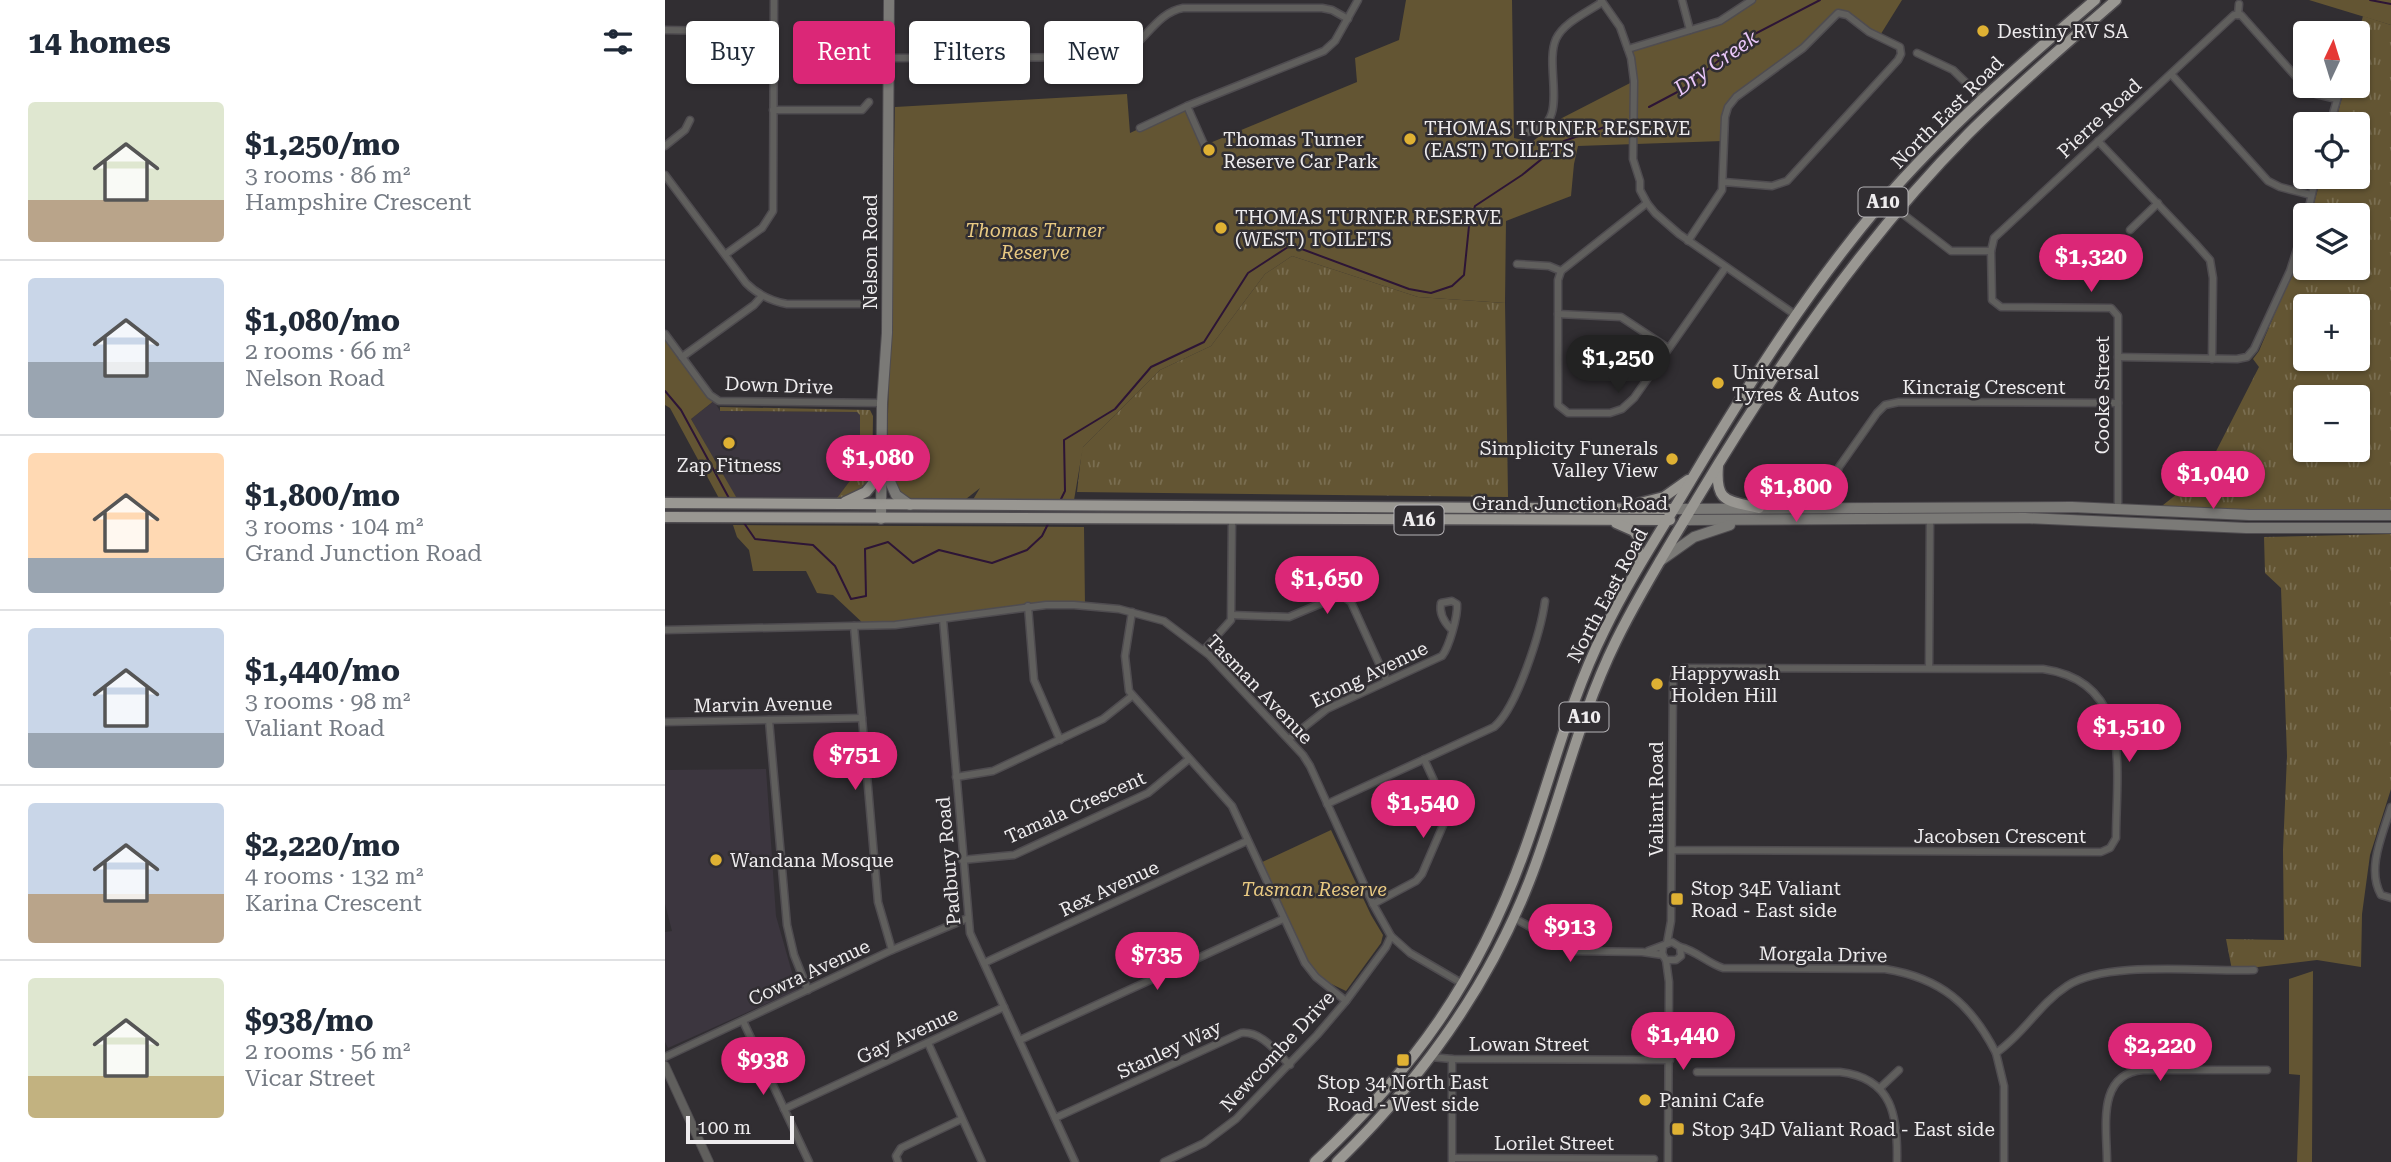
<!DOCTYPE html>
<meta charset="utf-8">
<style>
:root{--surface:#fff;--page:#f2f2f3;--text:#1f2937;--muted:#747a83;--line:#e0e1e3;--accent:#db2777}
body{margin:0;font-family:"Roboto Serif",serif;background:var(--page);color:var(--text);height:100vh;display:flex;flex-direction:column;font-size:26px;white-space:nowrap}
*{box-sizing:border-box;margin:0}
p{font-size:23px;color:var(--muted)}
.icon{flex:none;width:38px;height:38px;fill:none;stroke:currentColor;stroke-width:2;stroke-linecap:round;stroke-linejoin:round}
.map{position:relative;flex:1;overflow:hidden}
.details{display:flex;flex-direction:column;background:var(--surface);width:665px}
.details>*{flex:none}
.banner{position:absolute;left:21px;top:21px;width:665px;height:63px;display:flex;gap:14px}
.needle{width:46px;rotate:4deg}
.tools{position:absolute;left:1628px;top:21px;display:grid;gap:14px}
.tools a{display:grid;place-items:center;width:77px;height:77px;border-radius:7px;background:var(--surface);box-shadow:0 2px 5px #0004;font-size:35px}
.scale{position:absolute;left:21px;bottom:18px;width:108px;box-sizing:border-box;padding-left:7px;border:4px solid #eeecee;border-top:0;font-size:19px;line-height:24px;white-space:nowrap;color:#eeecee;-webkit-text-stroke:5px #312e32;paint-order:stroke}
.price{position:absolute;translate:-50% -60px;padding:0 16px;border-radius:24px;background:var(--accent);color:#fff;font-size:23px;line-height:46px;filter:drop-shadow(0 2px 4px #0008)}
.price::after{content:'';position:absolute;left:50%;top:42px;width:21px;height:16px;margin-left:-10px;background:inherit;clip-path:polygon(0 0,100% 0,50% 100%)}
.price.active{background:#222;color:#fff}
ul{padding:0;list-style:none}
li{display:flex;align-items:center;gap:21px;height:175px;padding:0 28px}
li+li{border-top:2px solid var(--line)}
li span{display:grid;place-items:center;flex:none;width:196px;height:140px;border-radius:7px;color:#555}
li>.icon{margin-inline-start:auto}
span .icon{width:84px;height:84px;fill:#fffc;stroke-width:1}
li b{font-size:30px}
h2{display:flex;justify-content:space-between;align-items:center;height:84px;padding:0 28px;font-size:30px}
.tag{padding:0 24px;border-radius:7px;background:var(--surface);box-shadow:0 2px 5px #0004;font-size:24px;line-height:63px}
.tag.active{background:var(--accent);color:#fff}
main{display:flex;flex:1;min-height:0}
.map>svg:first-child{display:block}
</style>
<main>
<section class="details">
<h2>14 homes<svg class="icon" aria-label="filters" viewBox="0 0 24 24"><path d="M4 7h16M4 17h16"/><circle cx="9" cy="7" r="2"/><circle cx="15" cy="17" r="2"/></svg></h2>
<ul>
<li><span style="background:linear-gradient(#dfe7d0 70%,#b9a48a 0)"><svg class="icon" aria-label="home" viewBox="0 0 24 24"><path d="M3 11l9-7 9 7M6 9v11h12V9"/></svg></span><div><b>$1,250/mo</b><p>3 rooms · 86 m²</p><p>Hampshire Crescent</p></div></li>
<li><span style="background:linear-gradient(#c9d6e8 60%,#9aa5b1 0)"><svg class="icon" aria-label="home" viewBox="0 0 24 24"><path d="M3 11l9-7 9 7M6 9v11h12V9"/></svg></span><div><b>$1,080/mo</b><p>2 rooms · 66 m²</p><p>Nelson Road</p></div></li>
<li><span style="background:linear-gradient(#ffd9b3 75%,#9aa5b1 0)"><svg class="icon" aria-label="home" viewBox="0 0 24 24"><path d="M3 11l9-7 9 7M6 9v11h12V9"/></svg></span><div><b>$1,800/mo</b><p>3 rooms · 104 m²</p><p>Grand Junction Road</p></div></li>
<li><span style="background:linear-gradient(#c9d6e8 75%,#9aa5b1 0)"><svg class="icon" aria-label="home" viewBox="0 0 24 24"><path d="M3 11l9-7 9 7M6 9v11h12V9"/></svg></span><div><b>$1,440/mo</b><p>3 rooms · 98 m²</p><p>Valiant Road</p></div></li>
<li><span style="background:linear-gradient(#c9d6e8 65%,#b9a48a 0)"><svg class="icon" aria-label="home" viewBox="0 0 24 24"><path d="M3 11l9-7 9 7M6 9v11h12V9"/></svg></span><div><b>$2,220/mo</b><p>4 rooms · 132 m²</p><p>Karina Crescent</p></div></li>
<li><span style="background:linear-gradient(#dfe7d0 70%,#c2b280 0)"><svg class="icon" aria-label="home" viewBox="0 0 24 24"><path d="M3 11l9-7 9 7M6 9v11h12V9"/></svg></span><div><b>$938/mo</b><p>2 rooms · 56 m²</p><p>Vicar Street</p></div></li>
</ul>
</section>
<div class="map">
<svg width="1726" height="1162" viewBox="0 0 1726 1162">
<defs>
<pattern id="grass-tufts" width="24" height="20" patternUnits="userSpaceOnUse" patternTransform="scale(1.75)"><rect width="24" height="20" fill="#635533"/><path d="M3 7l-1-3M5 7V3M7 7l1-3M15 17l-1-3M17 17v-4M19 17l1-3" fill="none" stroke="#7a6e51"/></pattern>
</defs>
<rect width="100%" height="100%" fill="#312e32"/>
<g fill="#3c363f">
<polygon points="49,401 55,411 192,412 195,415 195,447 187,454 187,478 172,498 71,498 26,419"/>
<polygon points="101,769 111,916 132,990 3,1048 0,1042 0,932 7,931 0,904 0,770"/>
</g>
<g fill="url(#grass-tufts)" fill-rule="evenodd">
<path d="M1698,16l28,9v486l-233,-2 48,-38 53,-104 -6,-8 6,-8 46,-109v26h52v-53h-46l10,-38h36v-53h-22l10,-38h12v-48zM1640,306h52v53h-52zM1640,397h52v53h-52z"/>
<polygon points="627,256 753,297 840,303 843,497 412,492 417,448 495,370 546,346 600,274"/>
<polygon points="55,407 205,410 208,416 207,481 192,495 172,498 187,478 187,454 195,446 195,415 192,412 55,411"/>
<polygon points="1726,534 1726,789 1705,855 1697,914 1696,967 1652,960 1567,970 1561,939 1619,940 1618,850 1622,756 1616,588 1600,573 1599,537"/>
</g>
<g fill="#635533">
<path d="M741,0h106l2,138 18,4 30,-24 72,-37 -6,-32 92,-28 32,-21h150l-23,37 -36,-24 -115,94 -5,34 -145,5 -4,18 -3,32 -65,25 -1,82 -87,-6 -126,-41 -27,18 -54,72 -51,24 -77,77 -10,59h-104l11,-18 -14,11h-59c-21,-18 -9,-27 -20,-41l8,-351 232,-13 3,39 57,-27 18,39 152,-63 -2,-24 44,-18z"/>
<polygon points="1644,0 1726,0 1726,25"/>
<polygon points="0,333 50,400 26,419 74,502 56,502 5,408 0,405"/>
<polygon points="68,525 419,527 420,606 363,606 201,626 168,595 152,593 141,571 88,571 84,550 72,537"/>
<polygon points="666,830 706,915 718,935 716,943 681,991 660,981 640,963 593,864"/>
<polygon points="1648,971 1647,1162 1632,1162 1635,1075 1624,1074 1624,979"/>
</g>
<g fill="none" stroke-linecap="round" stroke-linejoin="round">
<g stroke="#2d1536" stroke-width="2">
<polyline points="1705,0 1726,4"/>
<polyline points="984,107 1018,89 1082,38 1155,0"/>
<polyline points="0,391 16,410 65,500"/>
<polyline points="395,501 400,491 399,440 450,409 486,367 539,342 583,273 626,245 744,289 766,293 787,286 799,275 804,226 810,206 857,175 899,141 957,121"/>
<polyline points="79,523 90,539 148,545 170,566 186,599 201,596 200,549 223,542 248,563 274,550 327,563 362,550 377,536 384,522"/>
</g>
<g stroke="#4f4c50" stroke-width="9">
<g id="minor">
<polyline points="936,0 955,27 966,58 969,81 968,159 975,181 975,190 982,203 990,213 1014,234 1132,316"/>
<polyline points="1017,0 1025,30"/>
<polyline points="1573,15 1574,4"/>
<polyline points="1685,26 1688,33"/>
<polyline points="0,30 109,32"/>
<polyline points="963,49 1055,21 1087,0"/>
<polyline points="1252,53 1288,70 1317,98"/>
<path d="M225,58l226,-1c27,-9 38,-44 67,-49h139l10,2 16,9"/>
<polyline points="1506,74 1603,181 1615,187 1646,195"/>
<polyline points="522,106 541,149"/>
<polyline points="108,110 197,110 204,102"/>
<polyline points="1665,124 1676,86"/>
<polyline points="475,128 522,106 659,51 670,41 693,0"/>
<path d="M862,132c46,-5 16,-64 29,-93 8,-17 32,-27 46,-37"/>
<polyline points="1433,141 1529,242 1545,260 1548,278 1547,359"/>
<polyline points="0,146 20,130 25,120"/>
<path d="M0,175l81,108c12,12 25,18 41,21h80"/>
<polyline points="1234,211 1286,251 1326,251 1327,300 1336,307 1446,308 1453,316 1453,510"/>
<polyline points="1642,215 1651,177"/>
<polyline points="1465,230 1493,203"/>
<polyline points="1023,241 1057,190 1060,117 1063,107 1071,97 1138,48 1173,13 1182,15 1204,32 1235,47 1236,54 1233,60 1122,181 1107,186 1059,182"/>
<polyline points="1326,251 1329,238 1569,15 1576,15 1642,89 1651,94 1672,99"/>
<polyline points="61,254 97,228 108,211 109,0"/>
<polyline points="852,264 884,266 896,271 982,203"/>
<polyline points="896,271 893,280 893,405 903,413 945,413 957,409 969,398 1061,267"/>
<polyline points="893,314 956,317 1003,348"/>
<polyline points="0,334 45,395 54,401 217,403"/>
<polyline points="17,357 89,305 97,296"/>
<polyline points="1453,357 1572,359 1582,357 1589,349 1625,271 1640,224"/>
<polyline points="1167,508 1169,483 1174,467 1212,413 1220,405 1234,402 1453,403"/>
<polyline points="363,606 369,680 395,740"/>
<polyline points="467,612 460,656 464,691 567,806 640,963 651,977 681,1001"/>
<polyline points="567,615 624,617 669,598 678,596 686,602 722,681"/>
<polyline points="278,619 305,933 410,1162"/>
<polyline points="189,626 213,902 227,950"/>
<polyline points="0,630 230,625 381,605 409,605 454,609 499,621 544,655 638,755 645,766 708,904 726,936 745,953 798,984"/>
<polyline points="539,650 566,620 567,520"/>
<polyline points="1264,668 1265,519"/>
<polyline points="104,720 122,925 129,955 143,990"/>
<polyline points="0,722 197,718"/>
<path d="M624,739l38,-30 115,-53c7,-9 16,-40 15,-52l-5,-3 -11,2c-2,10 3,19 10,26"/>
<polyline points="291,777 328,771 438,719 467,696"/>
<path d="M662,804l167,-77c23,-19 47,-96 51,-126"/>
<path d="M1726,807c-8,27 -25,62 -10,88l10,3"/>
<polyline points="297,860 349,855 483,793 524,759"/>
<polyline points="708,904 751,881 757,874 779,823 781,807 759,759"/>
<polyline points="849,918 909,951 977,952 998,955"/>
<path d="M1002,943l4,-22 2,-238 2,-11 8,-4 360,1c91,13 73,101 73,169l-6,10 -9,4 -429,-2"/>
<path d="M1015,947c17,4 27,16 43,21l162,1c56,9 86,35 111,84"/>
<polyline points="983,951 1007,942 1015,947 1016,956 1011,960 1001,960 997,954 998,947"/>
<polyline points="1001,960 1004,982 1003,1162"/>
<polyline points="319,963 582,841"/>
<polyline points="78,1021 144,1162"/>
<polyline points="355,1040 618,919"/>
<polyline points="263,1043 317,1162"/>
<polyline points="0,1057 227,950 303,918"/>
<polyline points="766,1057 787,1059 1005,1060"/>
<polyline points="787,1059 787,1162"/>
<path d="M1032,1072h143c53,6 58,45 57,90"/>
<polyline points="1215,1088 1234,1070"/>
<polyline points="119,1109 339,1007"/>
<path d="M390,1118l186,-85c21,-2 35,19 49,32"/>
<polyline points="788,1158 989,1159"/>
<polyline points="233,1162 231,1156 236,1148 297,1119"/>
<polyline points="499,1162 539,1143 571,1119 652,1035 681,1001 721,947 726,936"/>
<path d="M1339,1162v-76l-8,-33c29,-20 42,-48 71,-67 40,-26 137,-14 187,-16"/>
<path d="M1442,1162c0,-34 -11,-88 36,-92h124"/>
</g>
</g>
<g stroke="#4f4c50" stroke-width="10">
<polyline id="tertiary" points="0,1066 44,1162"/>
</g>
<g stroke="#4f4c50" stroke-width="12">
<g id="secondary">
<polyline points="218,466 231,495 245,505"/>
<polyline points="1008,509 1407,507 1584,515 1726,515"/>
<polyline points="216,519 217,403 222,333 224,0"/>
<polyline points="1019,520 1360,518 1581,528 1726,528"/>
<polyline points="995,561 1029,537 1065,525"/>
</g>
</g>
<g stroke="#4f4c50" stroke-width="13">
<g id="trunk">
<path d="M1053,466c-3,38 10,34 41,42"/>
<polyline points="180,502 201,492 216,474"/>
<polyline points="0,503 1008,509"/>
<polyline points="975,503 999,497 1023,480"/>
<polyline points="0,517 1005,520"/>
<polyline points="951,523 969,531 974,538 972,563"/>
<path d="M650,1162c99,-93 163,-182 209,-310 27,-74 45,-151 80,-221 26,-54 59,-103 89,-154 56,-94 116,-188 186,-271 65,-76 140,-141 216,-206"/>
<path d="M672,1162c82,-80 150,-173 192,-280 31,-79 49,-164 87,-241 24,-49 53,-95 81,-142 78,-130 164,-257 271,-365 47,-47 98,-90 148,-134"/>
</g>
</g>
<use href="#minor" stroke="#605f5d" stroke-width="6"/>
<use href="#tertiary" stroke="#605f5d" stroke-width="8"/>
<use href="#secondary" stroke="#7b7a77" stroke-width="10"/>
<use href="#trunk" stroke="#999792" stroke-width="10"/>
</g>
<g fill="#dfb133" stroke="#312e32" stroke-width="2.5">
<circle cx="1318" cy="31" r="7"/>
<circle cx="745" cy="139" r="7"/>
<circle cx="544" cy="150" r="7"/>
<circle cx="556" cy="228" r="7"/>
<circle cx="1053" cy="383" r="7"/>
<circle cx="64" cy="443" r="7"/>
<circle cx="1007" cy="459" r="7"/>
<circle cx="992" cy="684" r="7"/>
<circle cx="51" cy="860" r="7"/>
<rect x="1005" y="892" width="14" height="14" rx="3.5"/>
<rect x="731" y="1053" width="14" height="14" rx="3.5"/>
<circle cx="980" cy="1100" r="7"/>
<rect x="1006" y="1122" width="14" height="14" rx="3.5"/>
</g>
<g text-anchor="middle" stroke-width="5" stroke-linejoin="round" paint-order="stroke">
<g fill="#312e32" stroke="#b5b3b6" stroke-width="2">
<rect x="1193.5" y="187.5" width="49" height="29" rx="5"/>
<rect x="729.5" y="505.5" width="49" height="29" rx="5"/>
<rect x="894.5" y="702.5" width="49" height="29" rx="5"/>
</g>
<g font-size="18" font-weight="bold" fill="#eeecee">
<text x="1218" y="208">A10</text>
<text x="754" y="526">A16</text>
<text x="919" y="723">A10</text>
</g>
<g font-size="19" fill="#eeecee" stroke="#312e32" text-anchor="start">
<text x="1332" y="38">Destiny RV SA</text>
<text x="759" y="135">THOMAS TURNER RESERVE<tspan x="759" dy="22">(EAST) TOILETS</tspan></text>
<text x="558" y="146">Thomas Turner<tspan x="558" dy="22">Reserve Car Park</tspan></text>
<text x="570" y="224">THOMAS TURNER RESERVE<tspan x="570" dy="22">(WEST) TOILETS</tspan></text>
<text x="1067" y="379">Universal<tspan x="1067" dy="22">Tyres &amp; Autos</tspan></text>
<text x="993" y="455" text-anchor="end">Simplicity Funerals<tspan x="993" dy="22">Valley View</tspan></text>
<text x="64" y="472" text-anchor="middle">Zap Fitness</text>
<text x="1006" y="680">Happywash<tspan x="1006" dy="22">Holden Hill</tspan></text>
<text x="65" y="867">Wandana Mosque</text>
<text x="1026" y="895">Stop 34E Valiant<tspan x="1026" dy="22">Road - East side</tspan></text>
<text x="738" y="1089" text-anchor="middle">Stop 34 North East<tspan x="738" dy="22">Road - West side</tspan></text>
<text x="994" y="1107">Panini Cafe</text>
<text x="1027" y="1136">Stop 34D Valiant Road - East side</text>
</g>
<g font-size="19" fill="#eeecee" stroke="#312e32">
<text transform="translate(1282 112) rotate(-45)" y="7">North East Road</text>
<text transform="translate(1434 118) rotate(-43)" y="7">Pierre Road</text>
<text transform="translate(205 252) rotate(-90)" y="7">Nelson Road</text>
<text transform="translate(114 385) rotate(2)" y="7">Down Drive</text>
<text x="1319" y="394">Kincraig Crescent</text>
<text transform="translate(1437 395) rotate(-90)" y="7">Cooke Street</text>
<text x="905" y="510">Grand Junction Road</text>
<text transform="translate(942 595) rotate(-62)" y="7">North East Road</text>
<text transform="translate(704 674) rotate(-26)" y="7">Erong Avenue</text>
<text transform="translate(595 689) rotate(46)" y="7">Tasman Avenue</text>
<text transform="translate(98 704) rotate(-1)" y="7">Marvin Avenue</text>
<text transform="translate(991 799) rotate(-90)" y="7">Valiant Road</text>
<text transform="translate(410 807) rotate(-24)" y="7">Tamala Crescent</text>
<text x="1335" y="843">Jacobsen Crescent</text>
<text transform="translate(283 861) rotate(-95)" y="7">Padbury Road</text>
<text transform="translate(444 888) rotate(-25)" y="7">Rex Avenue</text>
<text transform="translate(1158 954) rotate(1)" y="7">Morgala Drive</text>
<text transform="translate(144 972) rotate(-25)" y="7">Cowra Avenue</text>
<text transform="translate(242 1035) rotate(-25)" y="7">Gay Avenue</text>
<text x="864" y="1051">Lowan Street</text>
<text transform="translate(504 1049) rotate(-25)" y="7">Stanley Way</text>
<text transform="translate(612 1051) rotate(-47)" y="7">Newcombe Drive</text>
<text x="889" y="1150">Lorilet Street</text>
</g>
<g font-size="19" font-style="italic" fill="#e8c982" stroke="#312e32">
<text x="370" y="237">Thomas Turner<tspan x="370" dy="22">Reserve</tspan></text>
<text x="649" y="896">Tasman Reserve</text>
</g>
<g font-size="21" font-style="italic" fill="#eac7f9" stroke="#312e32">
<text transform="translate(1051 63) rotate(-35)" y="7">Dry Creek</text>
</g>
</g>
</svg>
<div class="tools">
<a><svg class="needle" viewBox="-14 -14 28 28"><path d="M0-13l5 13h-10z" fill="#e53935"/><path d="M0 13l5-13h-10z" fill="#747a83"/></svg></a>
<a><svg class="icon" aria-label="locate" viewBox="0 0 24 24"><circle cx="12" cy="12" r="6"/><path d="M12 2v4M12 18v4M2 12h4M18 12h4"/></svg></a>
<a><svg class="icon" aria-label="layers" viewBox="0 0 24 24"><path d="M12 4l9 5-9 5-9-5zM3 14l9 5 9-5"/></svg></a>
<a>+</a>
<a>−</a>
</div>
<div class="scale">100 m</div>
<b class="price" style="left:1426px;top:294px">$1,320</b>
<b class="price active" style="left:953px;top:395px">$1,250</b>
<b class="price" style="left:213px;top:495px">$1,080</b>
<b class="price" style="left:1548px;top:511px">$1,040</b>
<b class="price" style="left:1131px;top:524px">$1,800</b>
<b class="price" style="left:662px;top:616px">$1,650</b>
<b class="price" style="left:1464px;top:764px">$1,510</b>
<b class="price" style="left:190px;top:792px">$751</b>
<b class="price" style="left:758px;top:840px">$1,540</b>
<b class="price" style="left:905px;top:964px">$913</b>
<b class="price" style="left:492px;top:992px">$735</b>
<b class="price" style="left:1018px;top:1072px">$1,440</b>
<b class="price" style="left:1495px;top:1083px">$2,220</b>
<b class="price" style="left:98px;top:1097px">$938</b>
<div class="banner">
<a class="tag">Buy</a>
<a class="tag active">Rent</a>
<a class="tag">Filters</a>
<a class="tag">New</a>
</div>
</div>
</main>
